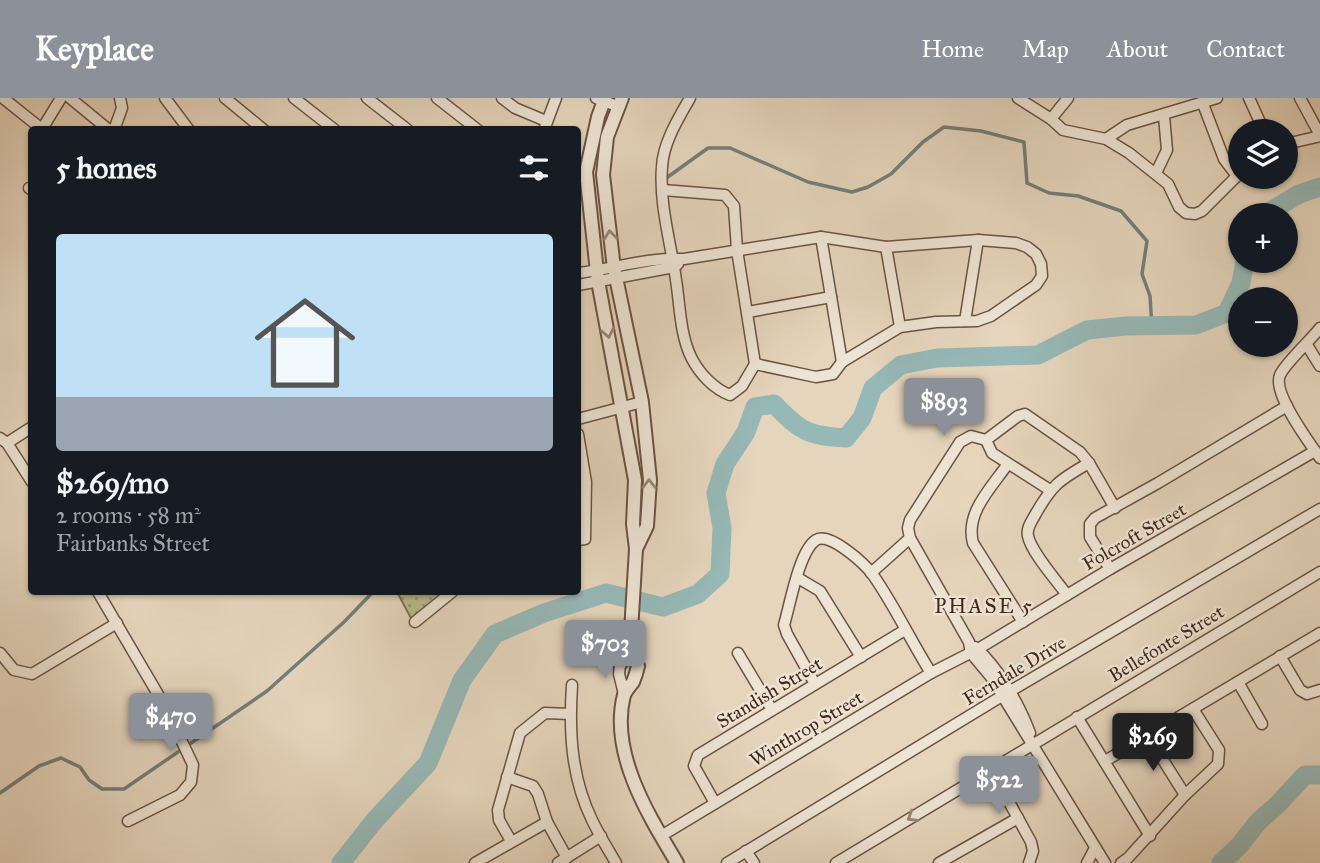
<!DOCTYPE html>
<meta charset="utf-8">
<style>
:root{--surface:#171b24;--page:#242831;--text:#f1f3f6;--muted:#9ea1a6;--accent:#8c9099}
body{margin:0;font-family:"IM FELL Great Primer",serif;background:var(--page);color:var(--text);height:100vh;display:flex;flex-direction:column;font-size:26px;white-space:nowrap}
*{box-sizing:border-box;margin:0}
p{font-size:23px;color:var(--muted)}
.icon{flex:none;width:38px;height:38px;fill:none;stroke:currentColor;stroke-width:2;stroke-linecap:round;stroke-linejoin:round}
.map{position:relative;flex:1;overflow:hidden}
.details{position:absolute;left:28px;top:28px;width:553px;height:469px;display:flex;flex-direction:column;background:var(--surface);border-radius:7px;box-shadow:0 2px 5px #0004}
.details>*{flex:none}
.tools{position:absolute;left:1228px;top:21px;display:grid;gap:14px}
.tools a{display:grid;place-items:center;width:70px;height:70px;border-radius:50%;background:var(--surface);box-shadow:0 2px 5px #0004;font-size:35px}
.price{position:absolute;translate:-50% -60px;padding:0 16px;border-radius:7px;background:var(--accent);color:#fff;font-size:23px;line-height:46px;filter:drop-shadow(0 2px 4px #0008)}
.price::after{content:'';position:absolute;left:50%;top:42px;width:21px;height:16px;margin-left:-10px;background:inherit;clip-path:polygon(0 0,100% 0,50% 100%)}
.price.active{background:#222;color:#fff}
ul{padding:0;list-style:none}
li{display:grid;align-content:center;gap:14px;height:371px;padding:0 28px}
li span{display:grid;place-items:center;height:217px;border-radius:7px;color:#555}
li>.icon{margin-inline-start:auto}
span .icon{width:126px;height:126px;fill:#fffc;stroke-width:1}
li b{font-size:30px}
h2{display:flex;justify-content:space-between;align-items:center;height:84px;padding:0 28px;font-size:30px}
header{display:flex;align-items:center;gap:42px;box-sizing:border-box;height:98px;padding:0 35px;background:var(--accent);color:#fff}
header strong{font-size:33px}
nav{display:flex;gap:38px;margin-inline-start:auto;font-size:24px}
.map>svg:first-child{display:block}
</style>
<header>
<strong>Keyplace</strong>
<nav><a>Home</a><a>Map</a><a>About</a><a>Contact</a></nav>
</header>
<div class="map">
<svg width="1320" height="765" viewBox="0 0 1320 765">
<defs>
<pattern id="park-dots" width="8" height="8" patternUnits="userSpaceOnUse" patternTransform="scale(1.75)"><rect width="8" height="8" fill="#babc8d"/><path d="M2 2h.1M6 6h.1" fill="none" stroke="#999972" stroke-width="1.8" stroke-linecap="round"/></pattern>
</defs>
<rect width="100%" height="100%" fill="#e5d5bd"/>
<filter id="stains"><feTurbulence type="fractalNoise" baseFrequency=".00286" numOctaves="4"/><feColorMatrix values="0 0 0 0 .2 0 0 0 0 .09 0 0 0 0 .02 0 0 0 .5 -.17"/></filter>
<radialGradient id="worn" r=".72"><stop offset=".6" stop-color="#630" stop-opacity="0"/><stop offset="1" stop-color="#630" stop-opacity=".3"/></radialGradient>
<polygon fill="url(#park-dots)" stroke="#7e7254" stroke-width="2" points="397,494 445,494 412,522"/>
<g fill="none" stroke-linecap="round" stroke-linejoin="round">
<g stroke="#747e78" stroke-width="3.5">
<polyline points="665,81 708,50 730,50 808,84 852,94 868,89 891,76 923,44 944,29 981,33 1024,44 1027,85 1049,95 1078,98 1121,113 1147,143 1142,176 1150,198 1152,230"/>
<polyline points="0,695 39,668 61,660 80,669 89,682 102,691 124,691 267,593 344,524 373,494"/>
</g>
<g stroke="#96b8b6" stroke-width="19">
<polyline points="1264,117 1299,96 1320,89"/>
<path d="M341,765l33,-42 54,-58 34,-83 33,-46 49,-21 62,-20 57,14 35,-13 22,-20 2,-46 -6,-35 9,-29 21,-32 9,-25 19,-3c26,27 34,32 72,34l16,-20 11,-30 28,-23 36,-7 101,-3 49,-25 39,-4 70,-1 31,-12 14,-30 4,-22"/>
<polyline points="1221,765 1239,748 1258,724 1278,706 1305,677 1320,677"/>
</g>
<g stroke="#6b5343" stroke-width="13">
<g id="minor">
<polyline points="3,0 43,32"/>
<polyline points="70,0 109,32"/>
<polyline points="165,0 189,32"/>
<polyline points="225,0 264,32"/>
<polyline points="294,0 335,32"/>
<polyline points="367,0 408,32"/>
<polyline points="437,0 478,32"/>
<polyline points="502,0 515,10 546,23"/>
<polyline points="596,0 617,8"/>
<polyline points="1018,0 1051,21 1063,32 1106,41 1129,55 1168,86 1179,109 1186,115 1195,116 1202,113 1241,74"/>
<polyline points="1249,0 1264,33"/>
<polyline points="1300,0 1320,37"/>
<polyline points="1203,6 1224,61 1237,78"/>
<polyline points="1051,21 1068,0"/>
<polyline points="42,31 61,0"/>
<polyline points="114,32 122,10 120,0"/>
<polyline points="544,32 556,0"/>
<polyline points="1106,41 1127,27 1217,0"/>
<polyline points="1286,46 1320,38"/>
<polyline points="1156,75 1167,52 1164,18"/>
<polyline points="29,90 32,92"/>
<polyline points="663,92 725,97 734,108 737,152 755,266"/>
<polyline points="821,139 842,264"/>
<polyline points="886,149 900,229"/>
<path d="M578,175c35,-4 70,-16 106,-14l137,-22 65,10 92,-7 38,3 11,4 9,7 5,10 1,12 -6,9 -45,31 -14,5 -41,1 -36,5 -58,35 -9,12 -17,3 -61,-13 -13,22 -12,9c-16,-6 -30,-21 -38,-36 -12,-23 -12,-54 -16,-79 -5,-36 -17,-76 -14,-113 1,-24 16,-48 28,-69"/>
<polyline points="578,187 674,169 678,166"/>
<polyline points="748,214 831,199"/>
<polyline points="965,223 978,142"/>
<path d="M1320,230c-10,13 -34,34 -40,47 -8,18 29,67 40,83"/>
<polyline points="1307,247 1320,268"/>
<polyline points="578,321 642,304"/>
<polyline points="578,336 586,384 585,441 578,442"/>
<polyline points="0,340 7,345 32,384"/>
<polyline points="986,342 992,355 1050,392"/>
<polyline points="7,345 32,329"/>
<path d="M1007,367c-16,23 -42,48 -34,78l50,79"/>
<polyline points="1110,471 1090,439 1090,426 1095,420 1158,385 1287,308"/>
<polyline points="871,475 910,440"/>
<polyline points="798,480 820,493 861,559"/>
<polyline points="98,494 166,610 193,667 191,684 180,697 128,723"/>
<path d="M1067,497c-10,-14 -36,-43 -39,-59 -2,-8 4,-15 7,-21 17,-30 24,-35 54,-52"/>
<polyline points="415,524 452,494"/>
<path d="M975,549c24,21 44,57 55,86"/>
<polyline points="0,555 14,572 32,576 117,525"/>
<polyline points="738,555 772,612"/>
<polyline points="1280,558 1300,592 1307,596 1320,592"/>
<polyline points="620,566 619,576 624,596"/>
<polyline points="1238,584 1262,626"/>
<path d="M815,586l-28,-50 -3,-9c6,-20 15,-74 32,-85 13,-9 49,24 57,35 21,30 38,66 58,98"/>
<path d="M572,587c-3,46 -1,92 20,135 7,15 16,29 24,43"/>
<polyline points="1077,619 1150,738"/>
<polyline points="1148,638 1185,697"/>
<polyline points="1105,663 1320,535"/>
<polyline points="991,671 1031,744 1033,753 1029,765"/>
<polyline points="507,679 533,688 538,696 547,724 567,760"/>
<polyline points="715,705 694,668 698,657 905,532"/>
<polyline points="661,738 931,575 978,551 1110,471 1315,353"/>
<polyline points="511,743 499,722 498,712 520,635 545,615 570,616"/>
<polyline points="746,753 754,765"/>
<polyline points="475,765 547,724"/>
<polyline points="558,765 601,738"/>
<polyline points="727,765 1002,598 1320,411"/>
<polyline points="836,765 1320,474"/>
<polyline points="939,765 1018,720"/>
<polyline points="1087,765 1095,750"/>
<polyline points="1105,765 991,579 971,555 969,544 910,440 908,430 910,422 960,344 971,338 986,342 1018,318 1025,316 1080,354 1089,365 1115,410"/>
<polyline points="1121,765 1128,760 1185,697 1218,666 1219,652 1193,611"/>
</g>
</g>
<g stroke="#6b5343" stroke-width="16">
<g id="tertiary">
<path d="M605,0l-7,19 -12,55 12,109 37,199 -2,44 3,25 -6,99 8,18c-1,5 -3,11 -5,16 -3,4 -7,8 -9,13 -15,58 25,121 53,168"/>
<polyline points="622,0 607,39 603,77 614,170 642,304 650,382 647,428 636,451"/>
<polyline points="620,566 630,550"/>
</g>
</g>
<use href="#minor" stroke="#eee4d4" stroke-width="10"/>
<use href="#tertiary" stroke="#eee4d4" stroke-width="12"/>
</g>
<defs><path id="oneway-chevron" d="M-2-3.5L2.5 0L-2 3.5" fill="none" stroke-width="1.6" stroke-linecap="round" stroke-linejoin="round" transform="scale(1.75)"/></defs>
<g stroke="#988677">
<use href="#oneway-chevron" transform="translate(610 137) rotate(-97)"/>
<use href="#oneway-chevron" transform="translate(608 235) rotate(79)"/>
<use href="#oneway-chevron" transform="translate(649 386) rotate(-90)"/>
<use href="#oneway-chevron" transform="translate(912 719) rotate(149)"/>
</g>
<g text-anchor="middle" stroke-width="5" stroke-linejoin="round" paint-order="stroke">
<g font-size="19" fill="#42281a" stroke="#eee4d4">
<text transform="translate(1134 438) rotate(-30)" y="7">Folcroft Street</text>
<text transform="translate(1166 545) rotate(-31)" y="7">Bellefonte Street</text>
<text transform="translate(1014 572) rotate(-31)" y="7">Ferndale Drive</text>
<text transform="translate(769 594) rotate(-31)" y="7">Standish Street</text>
<text transform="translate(806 630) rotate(-31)" y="7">Winthrop Street</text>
</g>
<g font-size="21" letter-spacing="2" fill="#42281a" stroke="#eee4d4">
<text x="984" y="515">PHASE 5</text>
</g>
</g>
<rect width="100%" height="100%" filter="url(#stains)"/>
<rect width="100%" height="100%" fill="url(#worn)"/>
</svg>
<div class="tools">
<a><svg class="icon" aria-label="layers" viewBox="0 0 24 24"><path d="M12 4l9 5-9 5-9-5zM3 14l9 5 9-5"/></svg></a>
<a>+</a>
<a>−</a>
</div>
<b class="price" style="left:944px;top:340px">$893</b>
<b class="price" style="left:605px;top:582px">$703</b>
<b class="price" style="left:171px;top:655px">$470</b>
<b class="price active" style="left:1153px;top:675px">$269</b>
<b class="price" style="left:999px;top:718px">$522</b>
<section class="details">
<h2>5 homes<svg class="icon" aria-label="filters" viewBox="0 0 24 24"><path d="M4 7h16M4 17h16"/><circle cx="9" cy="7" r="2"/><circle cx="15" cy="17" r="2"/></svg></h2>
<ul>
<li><span style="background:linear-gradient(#bfe0f5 75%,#9aa5b1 0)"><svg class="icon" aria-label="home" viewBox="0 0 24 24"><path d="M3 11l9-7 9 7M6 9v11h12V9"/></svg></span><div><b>$269/mo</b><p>2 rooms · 58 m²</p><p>Fairbanks Street</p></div></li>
</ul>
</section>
</div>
